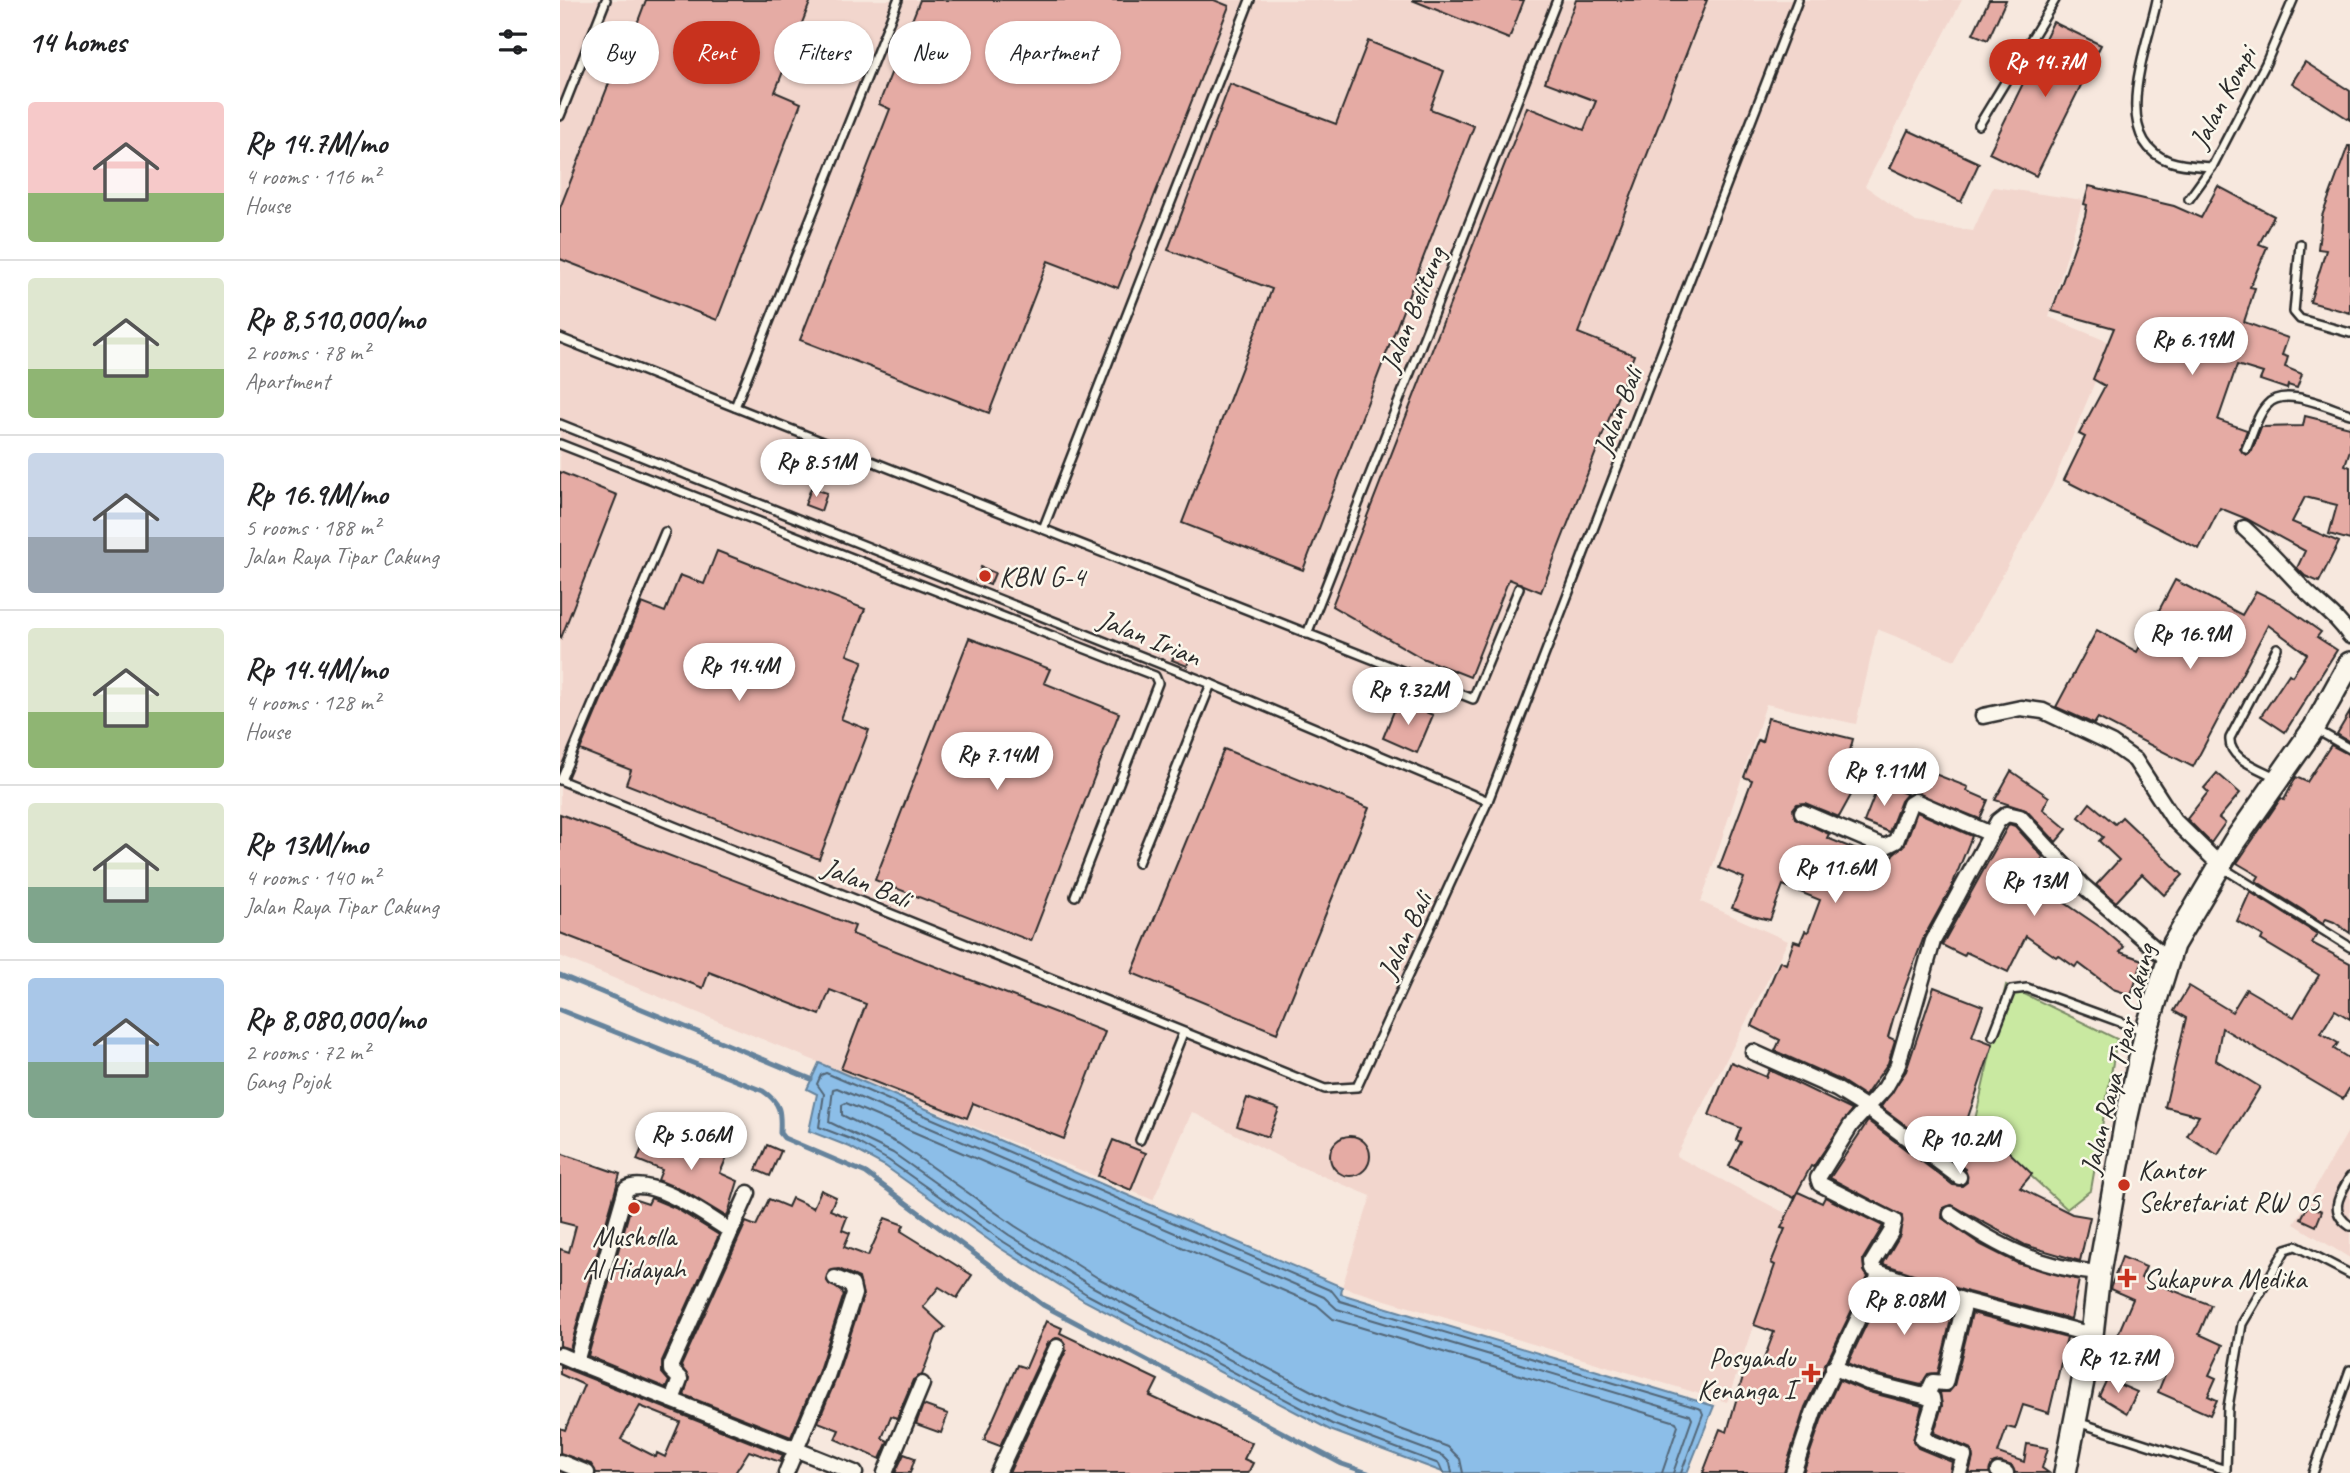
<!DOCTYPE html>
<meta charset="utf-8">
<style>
:root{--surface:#fff;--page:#f6f6f6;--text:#202124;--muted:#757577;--line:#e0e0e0;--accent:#c8321e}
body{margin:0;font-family:Caveat,sans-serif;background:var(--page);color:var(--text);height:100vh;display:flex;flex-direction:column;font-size:26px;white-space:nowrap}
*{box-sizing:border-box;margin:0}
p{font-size:23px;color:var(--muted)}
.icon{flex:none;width:38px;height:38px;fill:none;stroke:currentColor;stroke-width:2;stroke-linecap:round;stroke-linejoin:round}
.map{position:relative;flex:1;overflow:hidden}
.details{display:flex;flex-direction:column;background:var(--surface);width:560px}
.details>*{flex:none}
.banner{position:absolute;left:21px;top:21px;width:665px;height:63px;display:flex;gap:14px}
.price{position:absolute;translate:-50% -60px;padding:0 16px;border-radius:24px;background:#fff;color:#222;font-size:23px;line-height:46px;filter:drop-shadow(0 2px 4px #0008)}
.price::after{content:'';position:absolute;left:50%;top:42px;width:21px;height:16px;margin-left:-10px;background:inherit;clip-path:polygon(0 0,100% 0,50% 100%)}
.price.on{background:var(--accent);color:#fff}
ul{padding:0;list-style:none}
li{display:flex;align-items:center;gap:21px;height:175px;padding:0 28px}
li+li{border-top:2px solid var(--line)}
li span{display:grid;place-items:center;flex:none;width:196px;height:140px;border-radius:7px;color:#555}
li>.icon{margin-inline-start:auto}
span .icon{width:84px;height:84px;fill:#fffc;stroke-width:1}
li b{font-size:30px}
h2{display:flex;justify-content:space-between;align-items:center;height:84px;padding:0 28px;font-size:30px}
.tag{padding:0 24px;border-radius:32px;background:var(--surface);box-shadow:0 2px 5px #0004;font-size:24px;line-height:63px}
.tag.on{background:var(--accent);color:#fff}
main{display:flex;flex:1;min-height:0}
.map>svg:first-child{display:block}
</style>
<main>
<section class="details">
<h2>14 homes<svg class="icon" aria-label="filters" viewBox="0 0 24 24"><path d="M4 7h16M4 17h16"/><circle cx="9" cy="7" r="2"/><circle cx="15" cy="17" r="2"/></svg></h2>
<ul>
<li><span style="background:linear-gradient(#f6c9c9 65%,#8fb573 0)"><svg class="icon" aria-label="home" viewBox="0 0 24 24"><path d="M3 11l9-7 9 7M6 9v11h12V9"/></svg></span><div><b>Rp 14.7M/mo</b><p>4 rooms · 116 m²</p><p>House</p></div></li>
<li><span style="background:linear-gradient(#dfe7d0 65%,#8fb573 0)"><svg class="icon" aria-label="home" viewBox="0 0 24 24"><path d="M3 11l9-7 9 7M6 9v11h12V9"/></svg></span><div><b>Rp 8,510,000/mo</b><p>2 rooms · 78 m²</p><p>Apartment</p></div></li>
<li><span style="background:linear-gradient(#c9d6e8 60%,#9aa5b1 0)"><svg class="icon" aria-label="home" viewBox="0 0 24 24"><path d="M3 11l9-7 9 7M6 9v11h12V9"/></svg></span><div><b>Rp 16.9M/mo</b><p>5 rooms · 188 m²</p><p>Jalan Raya Tipar Cakung</p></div></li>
<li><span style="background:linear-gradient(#dfe7d0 60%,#8fb573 0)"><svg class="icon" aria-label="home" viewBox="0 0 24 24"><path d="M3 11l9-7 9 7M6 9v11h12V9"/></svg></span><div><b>Rp 14.4M/mo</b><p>4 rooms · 128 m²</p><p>House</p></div></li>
<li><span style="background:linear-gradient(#dfe7d0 60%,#7fa58c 0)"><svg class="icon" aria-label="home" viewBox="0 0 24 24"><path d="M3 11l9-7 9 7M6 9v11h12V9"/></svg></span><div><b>Rp 13M/mo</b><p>4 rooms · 140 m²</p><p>Jalan Raya Tipar Cakung</p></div></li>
<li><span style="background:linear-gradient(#a9c7e8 60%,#7fa58c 0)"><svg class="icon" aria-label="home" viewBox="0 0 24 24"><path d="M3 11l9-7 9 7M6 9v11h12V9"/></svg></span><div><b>Rp 8,080,000/mo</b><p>2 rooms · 72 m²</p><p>Gang Pojok</p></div></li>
</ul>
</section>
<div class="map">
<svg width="1790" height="1473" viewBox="0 0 1790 1473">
<rect width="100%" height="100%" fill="#f7e8de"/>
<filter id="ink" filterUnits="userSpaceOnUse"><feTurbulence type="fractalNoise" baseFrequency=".0143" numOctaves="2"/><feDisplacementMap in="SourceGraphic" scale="14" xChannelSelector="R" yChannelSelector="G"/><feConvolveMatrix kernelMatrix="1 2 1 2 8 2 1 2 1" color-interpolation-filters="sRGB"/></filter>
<g filter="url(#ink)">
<g fill="#f2d6cd">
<polygon points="0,0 1402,0 1305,186 1356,222 1413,231 1433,187 1523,200 1489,317 1551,343 1492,486 1395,660 1317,629 1296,724 1206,704 1141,902 1228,941 1116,1156 1231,1216 1167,1402 782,1287 811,1196 729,1162 632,1112 593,1200 0,956"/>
<polygon points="1790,1128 1790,1258 1734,1224"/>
</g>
<polygon fill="#c9e9a1" stroke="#7a8a66" stroke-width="2" points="1446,985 1557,1039 1531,1190 1507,1209 1414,1124"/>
<polygon fill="#8cbee8" stroke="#65839c" stroke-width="2" points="259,1063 782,1287 781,1294 1154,1406 1127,1473 885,1473 770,1430 525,1301 440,1248 325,1166 290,1147 249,1131 257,1094 247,1089"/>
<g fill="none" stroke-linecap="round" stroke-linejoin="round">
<g stroke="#526677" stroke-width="2">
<polyline points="883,1473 879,1464 772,1424 528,1295 444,1242 328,1160 293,1140 259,1127 264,1094 257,1084 261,1075 266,1073 772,1291 780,1301 1141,1409 1143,1414 1121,1473"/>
<polyline points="892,1473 890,1463 883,1456 776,1416 533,1287 449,1235 333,1153 269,1122 273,1089 277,1088 764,1297 777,1309 1130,1415 1132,1419 1113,1473"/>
<polyline points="903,1473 900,1459 888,1447 780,1406 538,1278 455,1226 339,1144 282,1115 282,1105 286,1103 757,1305 773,1319 1116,1422 1118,1426 1102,1473"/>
</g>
<g stroke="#65839c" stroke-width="5">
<polyline points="0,975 251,1079"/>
<path d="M0,1010l203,81c18,12 18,21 17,42l4,5 82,35 177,132 299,159 26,9"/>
</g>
</g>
<g fill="#e5aba4" stroke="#2b2b2b" stroke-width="2" fill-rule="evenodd">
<polygon points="86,0 251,0 215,92 241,103 157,320 0,259 0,208 68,35 72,37"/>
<polygon points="360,0 654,0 669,6 558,288 488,261 429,413 240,340 330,109 319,104"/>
<polygon points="852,0 964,0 949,39"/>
<polygon points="1016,0 1147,0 1018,333 1074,355 981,592 949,579 910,677 862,658 772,606 967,107 1024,130 1036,101 985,82"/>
<polygon points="1429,0 1446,0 1428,40 1413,34"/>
<polygon points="1493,22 1541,45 1476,176 1429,153"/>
<polygon points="808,41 884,71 870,109 914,126 743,570 622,523 712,289 608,250 670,84 776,124"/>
<polygon points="1745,62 1790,91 1790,120 1732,83"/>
<polygon points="1348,130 1419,163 1401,202 1330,168"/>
<polygon points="1788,146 1790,146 1790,313 1750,302 1766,250 1758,249 1762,216"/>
<polygon points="1529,186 1614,206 1641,218 1658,186 1714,216 1699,244 1707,247 1690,287 1695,288 1684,322 1728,338 1722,355 1728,357 1725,367 1742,374 1737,388 1728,385 1727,389 1700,380 1703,373 1677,365 1658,420 1687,430 1680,449 1686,455 1692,451 1701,427 1743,426 1745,416 1790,427 1790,450 1785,465 1790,467 1790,540 1769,534 1777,505 1745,497 1732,522 1779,542 1759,582 1745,576 1737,568 1745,551 1687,519 1660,508 1639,549 1504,480 1525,437 1519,434 1545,386 1533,379 1554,328 1492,311 1525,216 1527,205 1524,204"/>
<polygon points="0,472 57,495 1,638 0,637"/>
<polygon points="251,488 267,493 261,511 245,505"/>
<polygon points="157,551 305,609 287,655 303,661 281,719 309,730 259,859 66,784 71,770 20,750 82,603 105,612 120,575 144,584"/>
<polygon points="421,567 435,573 430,585 416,580"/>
<polygon points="1615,580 1682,615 1696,591 1720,603 1761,632 1757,637 1777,650 1725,732 1701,716 1729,674 1732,676 1747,654 1708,625 1633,767 1538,718 1534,724 1496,707 1537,630 1577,652"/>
<polygon points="409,638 490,669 484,683 559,713 471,941 315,880"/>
<polygon points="618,648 631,654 627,666 612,660"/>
<polygon points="838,701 873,715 857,753 823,738"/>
<polygon points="1790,712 1790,742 1777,734"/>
<polygon points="1208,718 1293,739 1285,770 1301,777 1279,817 1245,803 1237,804 1233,809 1235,818 1269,834 1267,838 1329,863 1333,854 1345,844 1357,812 1412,836 1391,888 1364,937 1334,1016 1328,1037 1335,1040 1328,1063 1305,1096 1280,1080 1215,1051 1220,1040 1192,1026 1220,961 1226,964 1234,941 1240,943 1245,931 1248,932 1260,900 1223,885 1210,920 1193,916 1172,908 1184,878 1159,868 1192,780 1184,777 1198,740 1202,742"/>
<polygon points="1771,745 1790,755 1790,933 1774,922 1766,919 1763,923 1696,881 1699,876 1677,863 1721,798 1724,800 1736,777 1747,782"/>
<polygon points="664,749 809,808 717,1033 572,973"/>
<polygon points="1362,769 1408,787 1407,791 1428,800 1420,819 1352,792"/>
<polygon points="1451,771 1489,797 1483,809 1507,829 1496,842 1466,810 1435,800"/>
<polygon points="1657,773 1680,793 1659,818 1665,823 1651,843 1627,819 1648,792 1644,788"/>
<polygon points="1319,784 1347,794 1341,801 1329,832 1304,822"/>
<polygon points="1530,803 1555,824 1562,817 1623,875 1604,895 1582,874 1556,902 1536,885 1559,860 1539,841 1543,837 1519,817"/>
<polygon points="0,814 295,926 292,934 545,1032 504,1139 413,1103 407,1118 281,1069 306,1004 270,990 260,1015 149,972 143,988 0,933"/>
<polygon points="1449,824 1455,826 1483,857 1480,862 1506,883 1495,896 1543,929 1564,947 1560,952 1583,960 1571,995 1553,989 1518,963 1515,967 1498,955 1496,957 1466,936 1448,972 1406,952 1404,956 1382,945"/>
<polygon points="1690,892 1757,934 1752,943 1790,963 1790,1019 1775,1010 1761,1033 1778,1043 1774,1049 1790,1059 1790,1087 1783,1099 1662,1028 1656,1060 1700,1087 1658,1155 1627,1136 1639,1116 1605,1107 1626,1018 1614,1011 1629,986 1672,1012 1686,989 1734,1017 1759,975 1701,940 1703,936 1677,921"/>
<polygon points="1374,987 1423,1006 1412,1036 1433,1044 1406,1123 1424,1135 1427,1131 1472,1174 1460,1188 1512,1214 1530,1217 1520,1261 1465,1245 1392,1205 1383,1208 1382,1218 1421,1245 1457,1263 1519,1280 1511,1319 1408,1292 1323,1264 1340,1235 1342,1216 1270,1178 1308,1121 1393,1185 1402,1186 1407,1182 1405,1169 1321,1107 1346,1071"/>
<polygon points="1171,1062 1206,1077 1209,1070 1292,1110 1253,1167 1251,1166 1234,1198 1169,1166 1181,1142 1176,1140 1181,1128 1149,1115"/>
<polygon points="687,1098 719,1109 708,1137 677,1126"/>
<circle cx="790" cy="1156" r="20"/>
<polygon points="87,1136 112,1146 115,1138 166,1159 160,1173 178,1181 167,1217 124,1191 98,1180 102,1170 77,1160"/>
<polygon points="553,1140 586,1153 571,1190 538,1176"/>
<polygon points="207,1145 221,1151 210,1176 196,1170"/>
<polygon points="0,1153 60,1174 10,1349 0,1346 0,1249 9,1252 16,1226 0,1222"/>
<polygon points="261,1190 276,1197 270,1210 287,1217 282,1230 290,1233 284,1247 308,1256 325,1218 344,1225 341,1231 412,1275 397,1298 379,1287 363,1307 385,1327 377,1335 362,1375 353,1380 337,1418 331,1416 322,1438 328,1441 320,1459 275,1439 279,1430 258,1422 276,1379 303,1296 299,1278 279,1269 269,1271 266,1280 284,1294 258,1373 231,1437 124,1395 129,1378 121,1366 186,1222 196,1226 209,1199 228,1207 232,1198 253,1208"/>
<polygon points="1238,1192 1262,1203 1265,1197 1323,1226 1303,1259 1304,1271 1308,1277 1245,1407 1224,1473 1143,1473 1160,1429 1167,1432 1188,1359 1202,1364 1214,1332 1194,1325 1215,1265 1211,1263 1225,1229 1221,1228"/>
<polygon points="91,1198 115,1208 159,1235 102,1361 102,1373 109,1381 106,1388 28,1356 73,1199 88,1204"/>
<polygon points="1748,1205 1762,1211 1756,1226 1741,1219"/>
<polygon points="1562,1257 1586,1267 1581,1278 1651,1305 1639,1334 1663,1345 1649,1375 1656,1378 1648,1396 1657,1400 1650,1415 1598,1392 1606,1372 1552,1348 1573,1299 1550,1289"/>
<polygon points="1325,1285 1394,1307 1378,1373 1368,1374 1361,1385 1311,1373 1288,1363"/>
<polygon points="1412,1313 1507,1338 1489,1413 1463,1405 1455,1429 1447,1427 1438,1453 1464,1462 1467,1444 1488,1448 1482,1468 1489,1473 1455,1473 1452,1466 1440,1462 1432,1464 1429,1473 1409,1473 1413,1458 1411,1449 1374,1433 1382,1406 1380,1392 1389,1392 1394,1386"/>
<polygon points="486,1321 502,1328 500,1333 598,1380 590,1396 692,1443 684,1459 693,1463 688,1473 449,1473 506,1351 502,1339 496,1338 488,1343 440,1446 424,1440 457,1365 466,1368"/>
<path d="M0,1366l12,5 211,84 -3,7 -31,-11 -14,22h-139l-5,-9 -31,-11v-25l5,2 19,-45 -24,-11zM80,1406l40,16 -15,35 -8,-4 -1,4 -35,-18z"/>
<polygon points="1547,1379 1577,1392 1567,1413 1539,1396"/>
<polygon points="1279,1380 1305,1391 1362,1406 1353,1441 1358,1448 1392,1462 1390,1473 1243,1473 1263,1415"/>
<polygon points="363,1405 388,1414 381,1433 356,1424"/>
<polygon points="344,1454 355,1458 350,1473 335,1473"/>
</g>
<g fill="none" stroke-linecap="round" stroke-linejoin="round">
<g stroke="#2b2b2b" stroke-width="12">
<g id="lane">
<path d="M1597,0c-9,45 -49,139 12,161 14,5 29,5 43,6l54,-104 27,-63"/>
<polyline points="0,116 46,0"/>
<polyline points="1419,125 1495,0"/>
<polyline points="1629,199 1652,167"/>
<polyline points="1740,244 1734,312 1740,319 1790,333"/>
<polyline points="0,338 913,699 959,588"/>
<polyline points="175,407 338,0"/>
<polyline points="0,424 651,684 928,801"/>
<polyline points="0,444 595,676 598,683 515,896"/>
<path d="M1686,449c6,-13 11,-34 21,-44 17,-20 62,3 83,9"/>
<polyline points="483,529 690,0"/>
<polyline points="747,634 997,0"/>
<polyline points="1755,729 1790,749"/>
<path d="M1715,777c-16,-9 -47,-18 -45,-39l47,-90"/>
<polyline points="0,780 765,1089 797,1087 928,801 1238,0"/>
<polyline points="1,780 105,532"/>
<polyline points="578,863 651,684"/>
<polyline points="1663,868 1790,947"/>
<polyline points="1433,1036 1451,990 1467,988 1582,1030"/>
<polyline points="580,1140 623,1033"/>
<path d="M1790,1177c-11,19 -22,34 0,49"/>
<polyline points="1517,1422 1666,1470 1668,1407 1682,1324 1726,1249 1736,1246 1790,1274"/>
<polyline points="1753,1473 1790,1370"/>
</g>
</g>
<g stroke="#2b2b2b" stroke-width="19">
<g id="street">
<path d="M1684,528c20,18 37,37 55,56 17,19 37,30 51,52"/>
<polyline points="1423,716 1461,708 1483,711 1551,743 1575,760 1614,820 1660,865"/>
<polyline points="1242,812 1324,847 1336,841 1350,804 1355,801 1431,834"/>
<polyline points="1193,1052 1276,1089 1307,1108 1399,1177"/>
<path d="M1391,1214c48,33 89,54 148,59"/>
<path d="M169,1230c-21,-13 -78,-55 -103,-41l-50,173 279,111"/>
<polyline points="1320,1273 1313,1269 1312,1263 1331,1232 1334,1221 1260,1184 1258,1178 1291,1125 1325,1088 1337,1067 1373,941 1438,821 1447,814 1460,817 1522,885 1608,960"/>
<polyline points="0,1355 16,1362"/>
<polyline points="1273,1367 1308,1382 1372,1398 1373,1404 1362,1439 1404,1456 1399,1473"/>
<polyline points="1366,1397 1373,1382 1385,1383 1405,1301"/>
<polyline points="112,1400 120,1379 111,1370 111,1365 188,1193"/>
<polyline points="0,1462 27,1473"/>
<polyline points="1438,1471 1446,1473"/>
<polyline points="226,1473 267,1376 294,1294 292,1285 275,1278"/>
<polyline points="325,1473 362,1384"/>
<polyline points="438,1473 497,1347"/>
<polyline points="1233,1473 1254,1411 1320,1273 1405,1301 1532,1335"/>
</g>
</g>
<g stroke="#2b2b2b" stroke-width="26">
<polyline id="secondary" points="1505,1473 1532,1335 1539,1273 1566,1120 1586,1032 1613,945 1674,842 1754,728 1790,663"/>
</g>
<use href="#lane" stroke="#fbf7ec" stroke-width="7"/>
<use href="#street" stroke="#fbf7ec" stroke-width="14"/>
<use href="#secondary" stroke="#fbf7ec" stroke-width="21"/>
</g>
</g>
<g fill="#c8321e" stroke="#fbf7ec" stroke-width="2.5">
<circle cx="425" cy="576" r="7"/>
<circle cx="1564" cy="1185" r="7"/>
<circle cx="74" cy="1208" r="7"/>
<path d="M1563.5 1267.5h7v7h7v7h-7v7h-7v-7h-7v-7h7z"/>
<path d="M1247.5 1362.5h7v7h7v7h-7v7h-7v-7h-7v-7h7z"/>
</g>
<g text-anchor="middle" stroke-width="5" stroke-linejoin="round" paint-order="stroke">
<g font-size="28" fill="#2b2b2b" stroke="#fbf7ec">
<text transform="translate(1662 97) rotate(-62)" y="10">Jalan Kompi</text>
<text transform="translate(852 309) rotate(-68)" y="10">Jalan Belitung</text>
<text transform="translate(1057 411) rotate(-69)" y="10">Jalan Bali</text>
<text transform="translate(590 637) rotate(22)" y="10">Jalan Irian</text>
<text transform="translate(307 882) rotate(22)" y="10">Jalan Bali</text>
<text transform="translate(844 935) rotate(-65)" y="10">Jalan Bali</text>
<text transform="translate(1557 1059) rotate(-76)" y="10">Jalan Raya Tipar Cakung</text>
</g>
<g font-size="28" fill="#2b2b2b" stroke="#fbf7ec" text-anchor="start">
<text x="439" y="586">KBN G-4</text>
<text x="1578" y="1179">Kantor<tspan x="1578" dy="32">Sekretariat RW 05</tspan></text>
<text x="74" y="1246" text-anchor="middle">Musholla<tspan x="74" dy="32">Al Hidayah</tspan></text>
<text x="1583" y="1288">Sukapura Medika</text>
<text x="1235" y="1367" text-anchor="end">Posyandu<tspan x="1235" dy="32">Kenanga I</tspan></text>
</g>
</g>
</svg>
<b class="price on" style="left:1485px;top:99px">Rp 14.7M</b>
<b class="price" style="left:1632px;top:377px">Rp 6.19M</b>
<b class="price" style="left:256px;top:499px">Rp 8.51M</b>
<b class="price" style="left:1630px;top:671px">Rp 16.9M</b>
<b class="price" style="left:179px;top:703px">Rp 14.4M</b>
<b class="price" style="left:848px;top:727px">Rp 9.32M</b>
<b class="price" style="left:437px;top:792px">Rp 7.14M</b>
<b class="price" style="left:1324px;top:808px">Rp 9.11M</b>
<b class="price" style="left:1275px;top:905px">Rp 11.6M</b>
<b class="price" style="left:1474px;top:918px">Rp 13M</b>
<b class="price" style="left:131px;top:1172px">Rp 5.06M</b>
<b class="price" style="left:1400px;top:1176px">Rp 10.2M</b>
<b class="price" style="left:1344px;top:1337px">Rp 8.08M</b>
<b class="price" style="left:1558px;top:1395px">Rp 12.7M</b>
<div class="banner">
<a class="tag">Buy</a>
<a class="tag on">Rent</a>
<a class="tag">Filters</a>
<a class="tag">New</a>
<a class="tag">Apartment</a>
</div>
</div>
</main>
